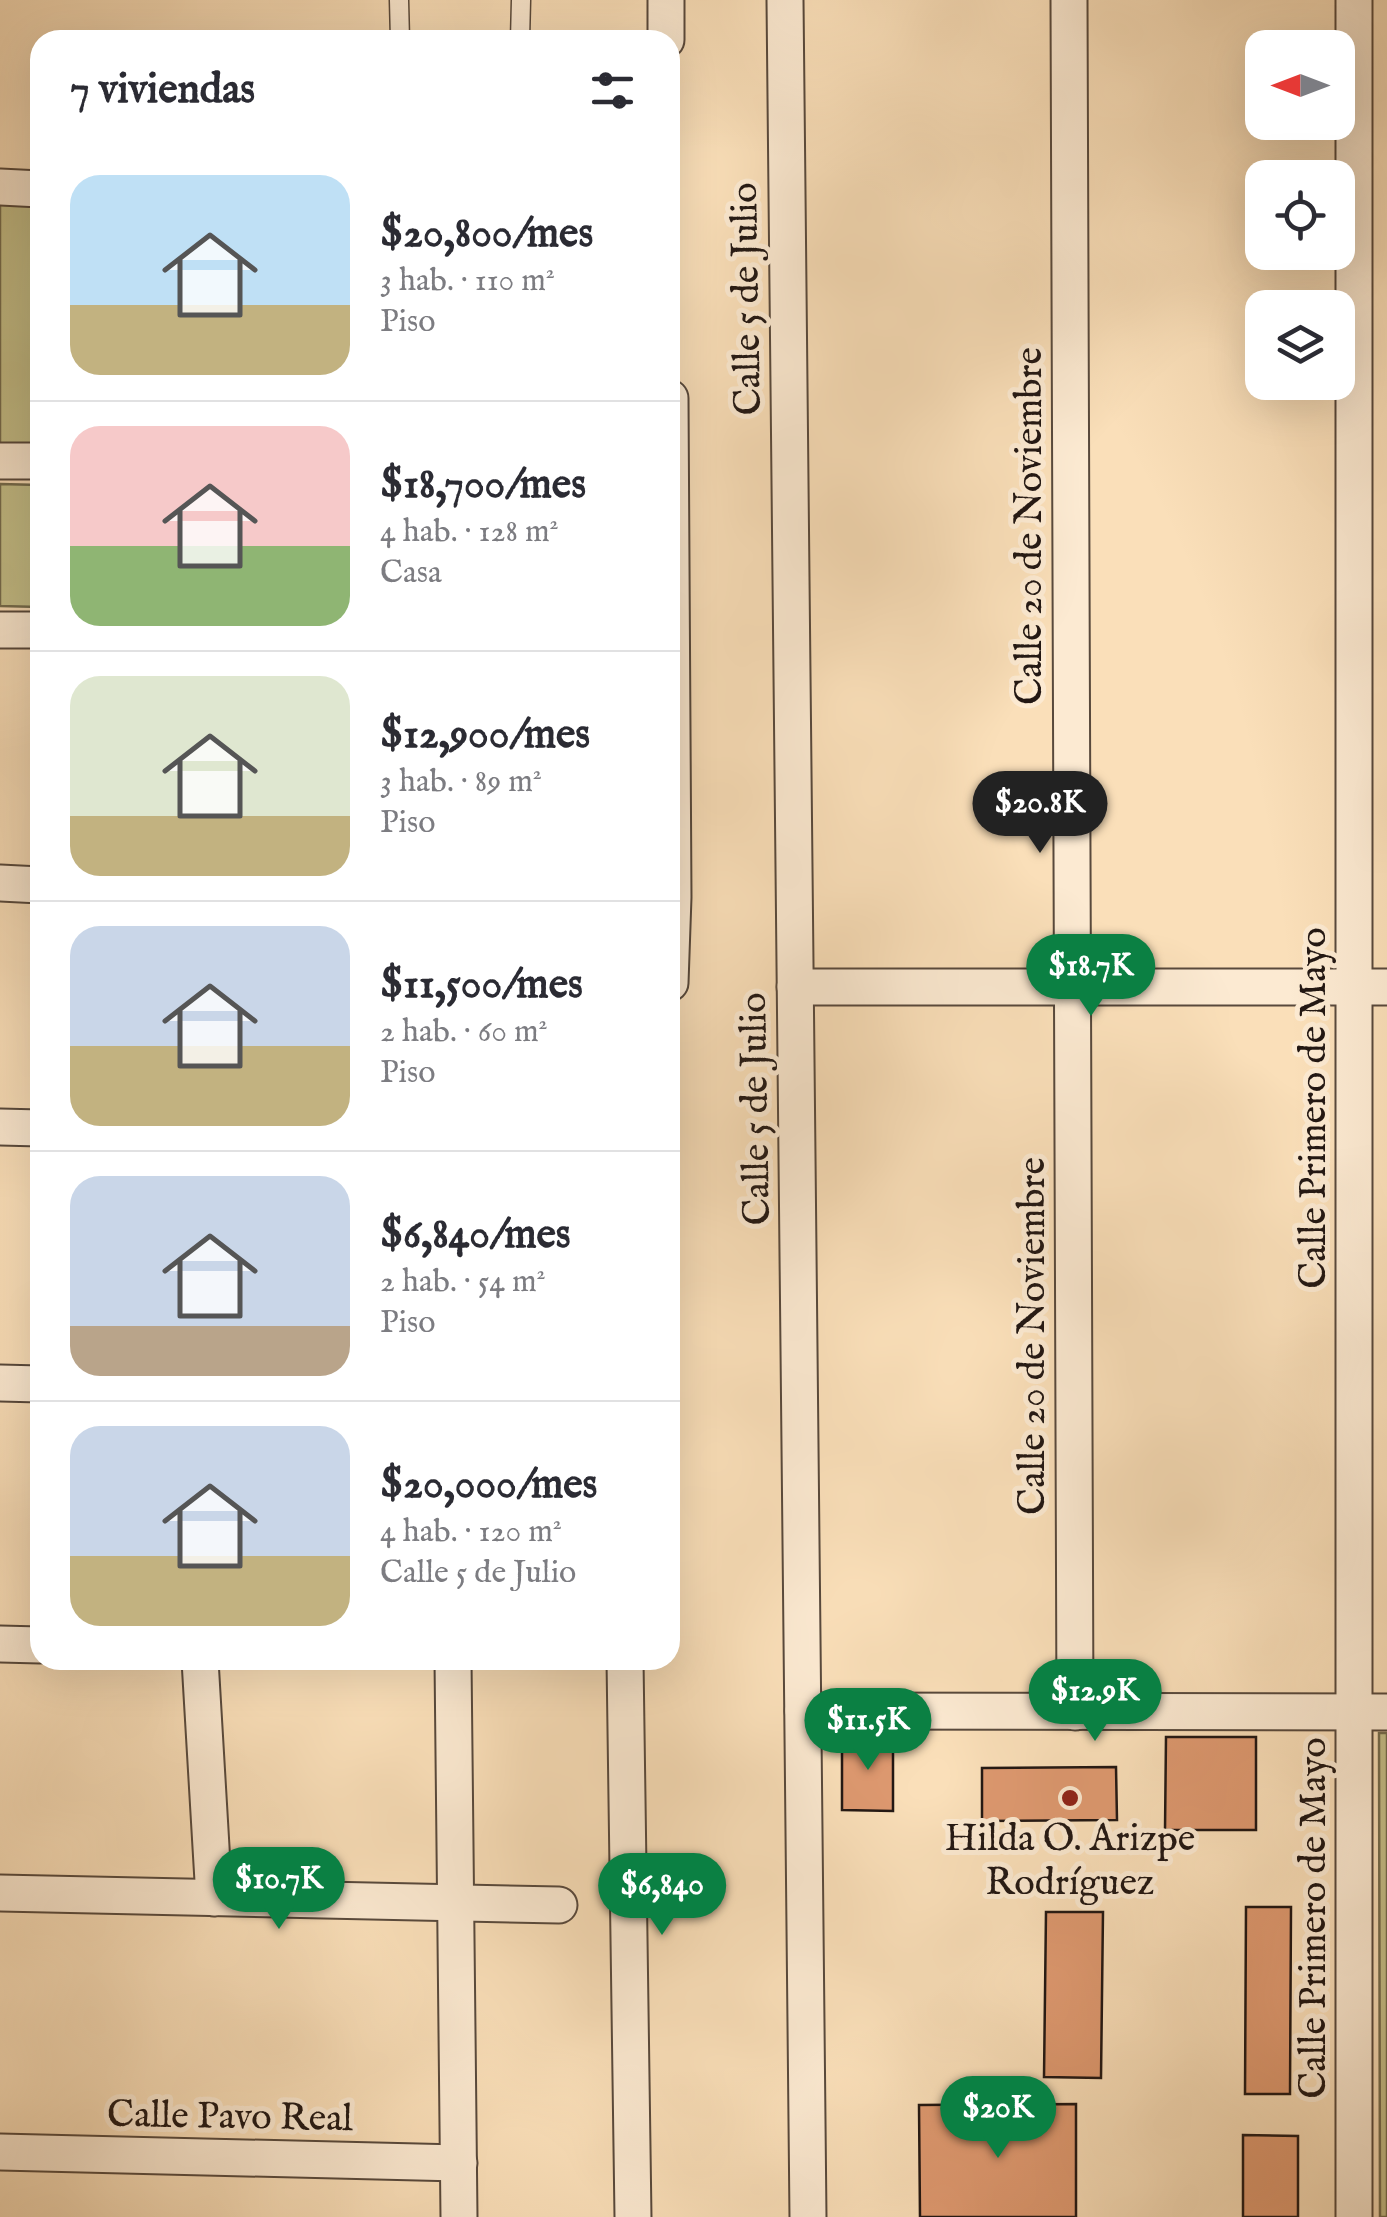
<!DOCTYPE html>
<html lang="es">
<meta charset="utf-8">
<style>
:root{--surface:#fff;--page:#f2f2f3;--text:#2b2b33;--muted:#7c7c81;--line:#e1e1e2;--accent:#0b8043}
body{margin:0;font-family:"IM FELL English",serif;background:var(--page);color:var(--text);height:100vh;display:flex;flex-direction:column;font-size:38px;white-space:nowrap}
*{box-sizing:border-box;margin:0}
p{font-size:32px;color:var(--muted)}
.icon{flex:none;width:55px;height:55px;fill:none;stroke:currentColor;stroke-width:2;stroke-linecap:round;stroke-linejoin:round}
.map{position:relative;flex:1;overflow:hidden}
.sheet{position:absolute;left:30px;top:30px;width:650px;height:1640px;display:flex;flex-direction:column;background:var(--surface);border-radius:30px;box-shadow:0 10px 40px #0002}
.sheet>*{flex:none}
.needle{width:65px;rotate:270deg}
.buttons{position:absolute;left:1245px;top:30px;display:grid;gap:20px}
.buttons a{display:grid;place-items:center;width:110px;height:110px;border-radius:20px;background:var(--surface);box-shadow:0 10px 40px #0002;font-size:50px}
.price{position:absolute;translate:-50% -85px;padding:0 22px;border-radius:35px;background:var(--accent);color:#fff;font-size:32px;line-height:65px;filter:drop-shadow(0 2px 5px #0008)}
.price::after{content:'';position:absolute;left:50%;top:60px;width:30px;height:22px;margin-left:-15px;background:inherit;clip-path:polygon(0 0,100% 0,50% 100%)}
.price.current{background:#222;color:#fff}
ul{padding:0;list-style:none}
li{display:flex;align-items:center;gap:30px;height:250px;padding:0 40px}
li+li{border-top:2px solid var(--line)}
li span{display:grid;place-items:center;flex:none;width:280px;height:200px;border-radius:30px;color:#555}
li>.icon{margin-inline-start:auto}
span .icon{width:120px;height:120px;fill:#fffc;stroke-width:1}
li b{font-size:42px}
h2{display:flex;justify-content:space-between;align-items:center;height:120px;padding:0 40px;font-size:42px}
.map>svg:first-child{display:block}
</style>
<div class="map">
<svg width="1387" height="2217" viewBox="0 0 1387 2217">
<rect width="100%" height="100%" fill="#fadfb9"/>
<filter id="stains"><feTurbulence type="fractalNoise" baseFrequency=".002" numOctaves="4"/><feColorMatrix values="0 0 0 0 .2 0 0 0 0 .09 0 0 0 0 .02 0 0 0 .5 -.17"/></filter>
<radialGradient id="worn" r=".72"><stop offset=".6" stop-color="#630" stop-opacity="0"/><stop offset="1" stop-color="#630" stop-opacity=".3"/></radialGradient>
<g fill="#c5c08a" stroke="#746c4e" stroke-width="2.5">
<polygon points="0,189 40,193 40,461 0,461"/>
<polygon points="0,484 40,485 40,607 0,606"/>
<polygon points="1379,1733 1387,1733 1387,2217 1380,2217"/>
</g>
<g fill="#de9970" stroke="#221713" stroke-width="2.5">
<polygon points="842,1736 893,1736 893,1811 842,1810"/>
<polygon points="1166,1737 1256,1737 1256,1830 1165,1830"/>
<polygon points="1116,1767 1117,1820 982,1821 982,1768"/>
<polygon points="1246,1907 1291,1907 1290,2094 1245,2094"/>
<polygon points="1046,1912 1103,1912 1101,2078 1044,2077"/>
<polygon points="1076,2104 1076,2217 920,2217 919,2105"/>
<polygon points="1243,2135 1298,2136 1298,2217 1243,2217"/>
</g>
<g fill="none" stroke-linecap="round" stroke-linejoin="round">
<g stroke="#58493c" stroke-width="21">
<g id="lane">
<polyline points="399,0 400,40"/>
<polyline points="520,40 521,0"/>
</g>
</g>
<g stroke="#58493c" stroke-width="39">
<g id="street">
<polyline points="666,0 666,40"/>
<polyline points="785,0 808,2217"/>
<polyline points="1069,0 1075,1712"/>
<polyline points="1354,0 1354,2217"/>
<polyline points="0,187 40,189"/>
<polyline points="670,398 673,897 670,983"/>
<polyline points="0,461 40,461"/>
<polyline points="0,630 40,630"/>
<polyline points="0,883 40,885"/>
<polyline points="795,987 1387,987"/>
<polyline points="0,1127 40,1128"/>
<polyline points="0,1383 40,1384"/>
<polyline points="0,1644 40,1645"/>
<polyline points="200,1660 214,1898"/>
<polyline points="453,1660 459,2217"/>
<polyline points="625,1660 633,2217"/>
<polyline points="803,1711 1387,1712"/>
<polyline points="0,1893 559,1905"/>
<polyline points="0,2152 459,2163"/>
</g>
</g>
<use href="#lane" stroke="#fcead2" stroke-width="18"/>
<use href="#street" stroke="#fcead2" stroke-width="35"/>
</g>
<circle fill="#8f2418" stroke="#fcead2" stroke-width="4" cx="1070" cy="1798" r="10"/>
<g text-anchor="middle" stroke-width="10" stroke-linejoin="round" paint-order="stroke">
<g font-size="38" fill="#221713" stroke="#fcead2">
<text transform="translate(745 299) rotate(-91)" y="13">Calle 5 de Julio</text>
<text transform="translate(1028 526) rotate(-90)" y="13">Calle 20 de Noviembre</text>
<text transform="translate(1312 1108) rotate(-90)" y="13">Calle Primero de Mayo</text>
<text transform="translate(754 1109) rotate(-91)" y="13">Calle 5 de Julio</text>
<text transform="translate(1031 1336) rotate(-90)" y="13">Calle 20 de Noviembre</text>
<text transform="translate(1312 1918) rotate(-90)" y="13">Calle Primero de Mayo</text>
<text transform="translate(230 2115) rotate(1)" y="13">Calle Pavo Real</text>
</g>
<g font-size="38" fill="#221713" stroke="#fcead2">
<text x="1070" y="1850">Hilda O. Arizpe<tspan x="1070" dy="44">Rodríguez</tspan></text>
</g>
</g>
<rect width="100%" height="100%" filter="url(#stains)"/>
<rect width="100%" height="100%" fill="url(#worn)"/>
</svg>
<div class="buttons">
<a><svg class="needle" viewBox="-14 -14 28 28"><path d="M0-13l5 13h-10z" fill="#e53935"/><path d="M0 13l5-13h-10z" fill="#7c7c81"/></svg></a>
<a><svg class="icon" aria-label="locate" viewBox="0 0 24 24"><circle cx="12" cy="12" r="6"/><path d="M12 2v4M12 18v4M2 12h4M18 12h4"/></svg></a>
<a><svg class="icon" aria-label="layers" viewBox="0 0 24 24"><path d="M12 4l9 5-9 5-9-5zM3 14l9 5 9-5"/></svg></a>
</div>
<b class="price current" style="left:1040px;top:856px">$20.8K</b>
<b class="price" style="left:1091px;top:1019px">$18.7K</b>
<b class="price" style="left:1095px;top:1744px">$12.9K</b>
<b class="price" style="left:868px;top:1773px">$11.5K</b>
<b class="price" style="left:279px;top:1932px">$10.7K</b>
<b class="price" style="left:662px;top:1938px">$6,840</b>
<b class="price" style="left:998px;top:2161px">$20K</b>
<section class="sheet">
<h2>7 viviendas<svg class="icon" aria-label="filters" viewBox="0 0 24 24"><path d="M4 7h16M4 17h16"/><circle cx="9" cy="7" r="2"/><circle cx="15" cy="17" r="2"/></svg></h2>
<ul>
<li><span style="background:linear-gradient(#bfe0f5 65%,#c2b280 0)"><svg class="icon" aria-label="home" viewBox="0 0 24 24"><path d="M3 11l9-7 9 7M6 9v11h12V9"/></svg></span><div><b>$20,800/mes</b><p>3 hab. · 110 m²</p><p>Piso</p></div></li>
<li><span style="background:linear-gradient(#f6c9c9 60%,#8fb573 0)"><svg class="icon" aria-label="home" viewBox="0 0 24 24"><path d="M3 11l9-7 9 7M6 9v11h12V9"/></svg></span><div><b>$18,700/mes</b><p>4 hab. · 128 m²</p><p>Casa</p></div></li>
<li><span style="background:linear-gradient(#dfe7d0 70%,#c2b280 0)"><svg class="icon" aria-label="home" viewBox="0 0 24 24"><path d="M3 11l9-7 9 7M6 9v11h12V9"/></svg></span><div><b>$12,900/mes</b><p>3 hab. · 89 m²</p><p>Piso</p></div></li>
<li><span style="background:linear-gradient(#c9d6e8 60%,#c2b280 0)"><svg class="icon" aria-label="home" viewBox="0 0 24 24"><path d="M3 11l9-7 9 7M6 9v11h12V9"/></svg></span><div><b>$11,500/mes</b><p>2 hab. · 60 m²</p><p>Piso</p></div></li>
<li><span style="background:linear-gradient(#c9d6e8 75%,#b9a48a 0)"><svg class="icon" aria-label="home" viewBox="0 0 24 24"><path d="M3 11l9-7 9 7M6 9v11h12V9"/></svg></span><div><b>$6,840/mes</b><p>2 hab. · 54 m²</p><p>Piso</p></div></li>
<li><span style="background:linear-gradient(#c9d6e8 65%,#c2b280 0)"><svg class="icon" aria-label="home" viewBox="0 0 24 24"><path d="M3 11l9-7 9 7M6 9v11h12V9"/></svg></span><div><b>$20,000/mes</b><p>4 hab. · 120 m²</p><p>Calle 5 de Julio</p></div></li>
</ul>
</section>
</div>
